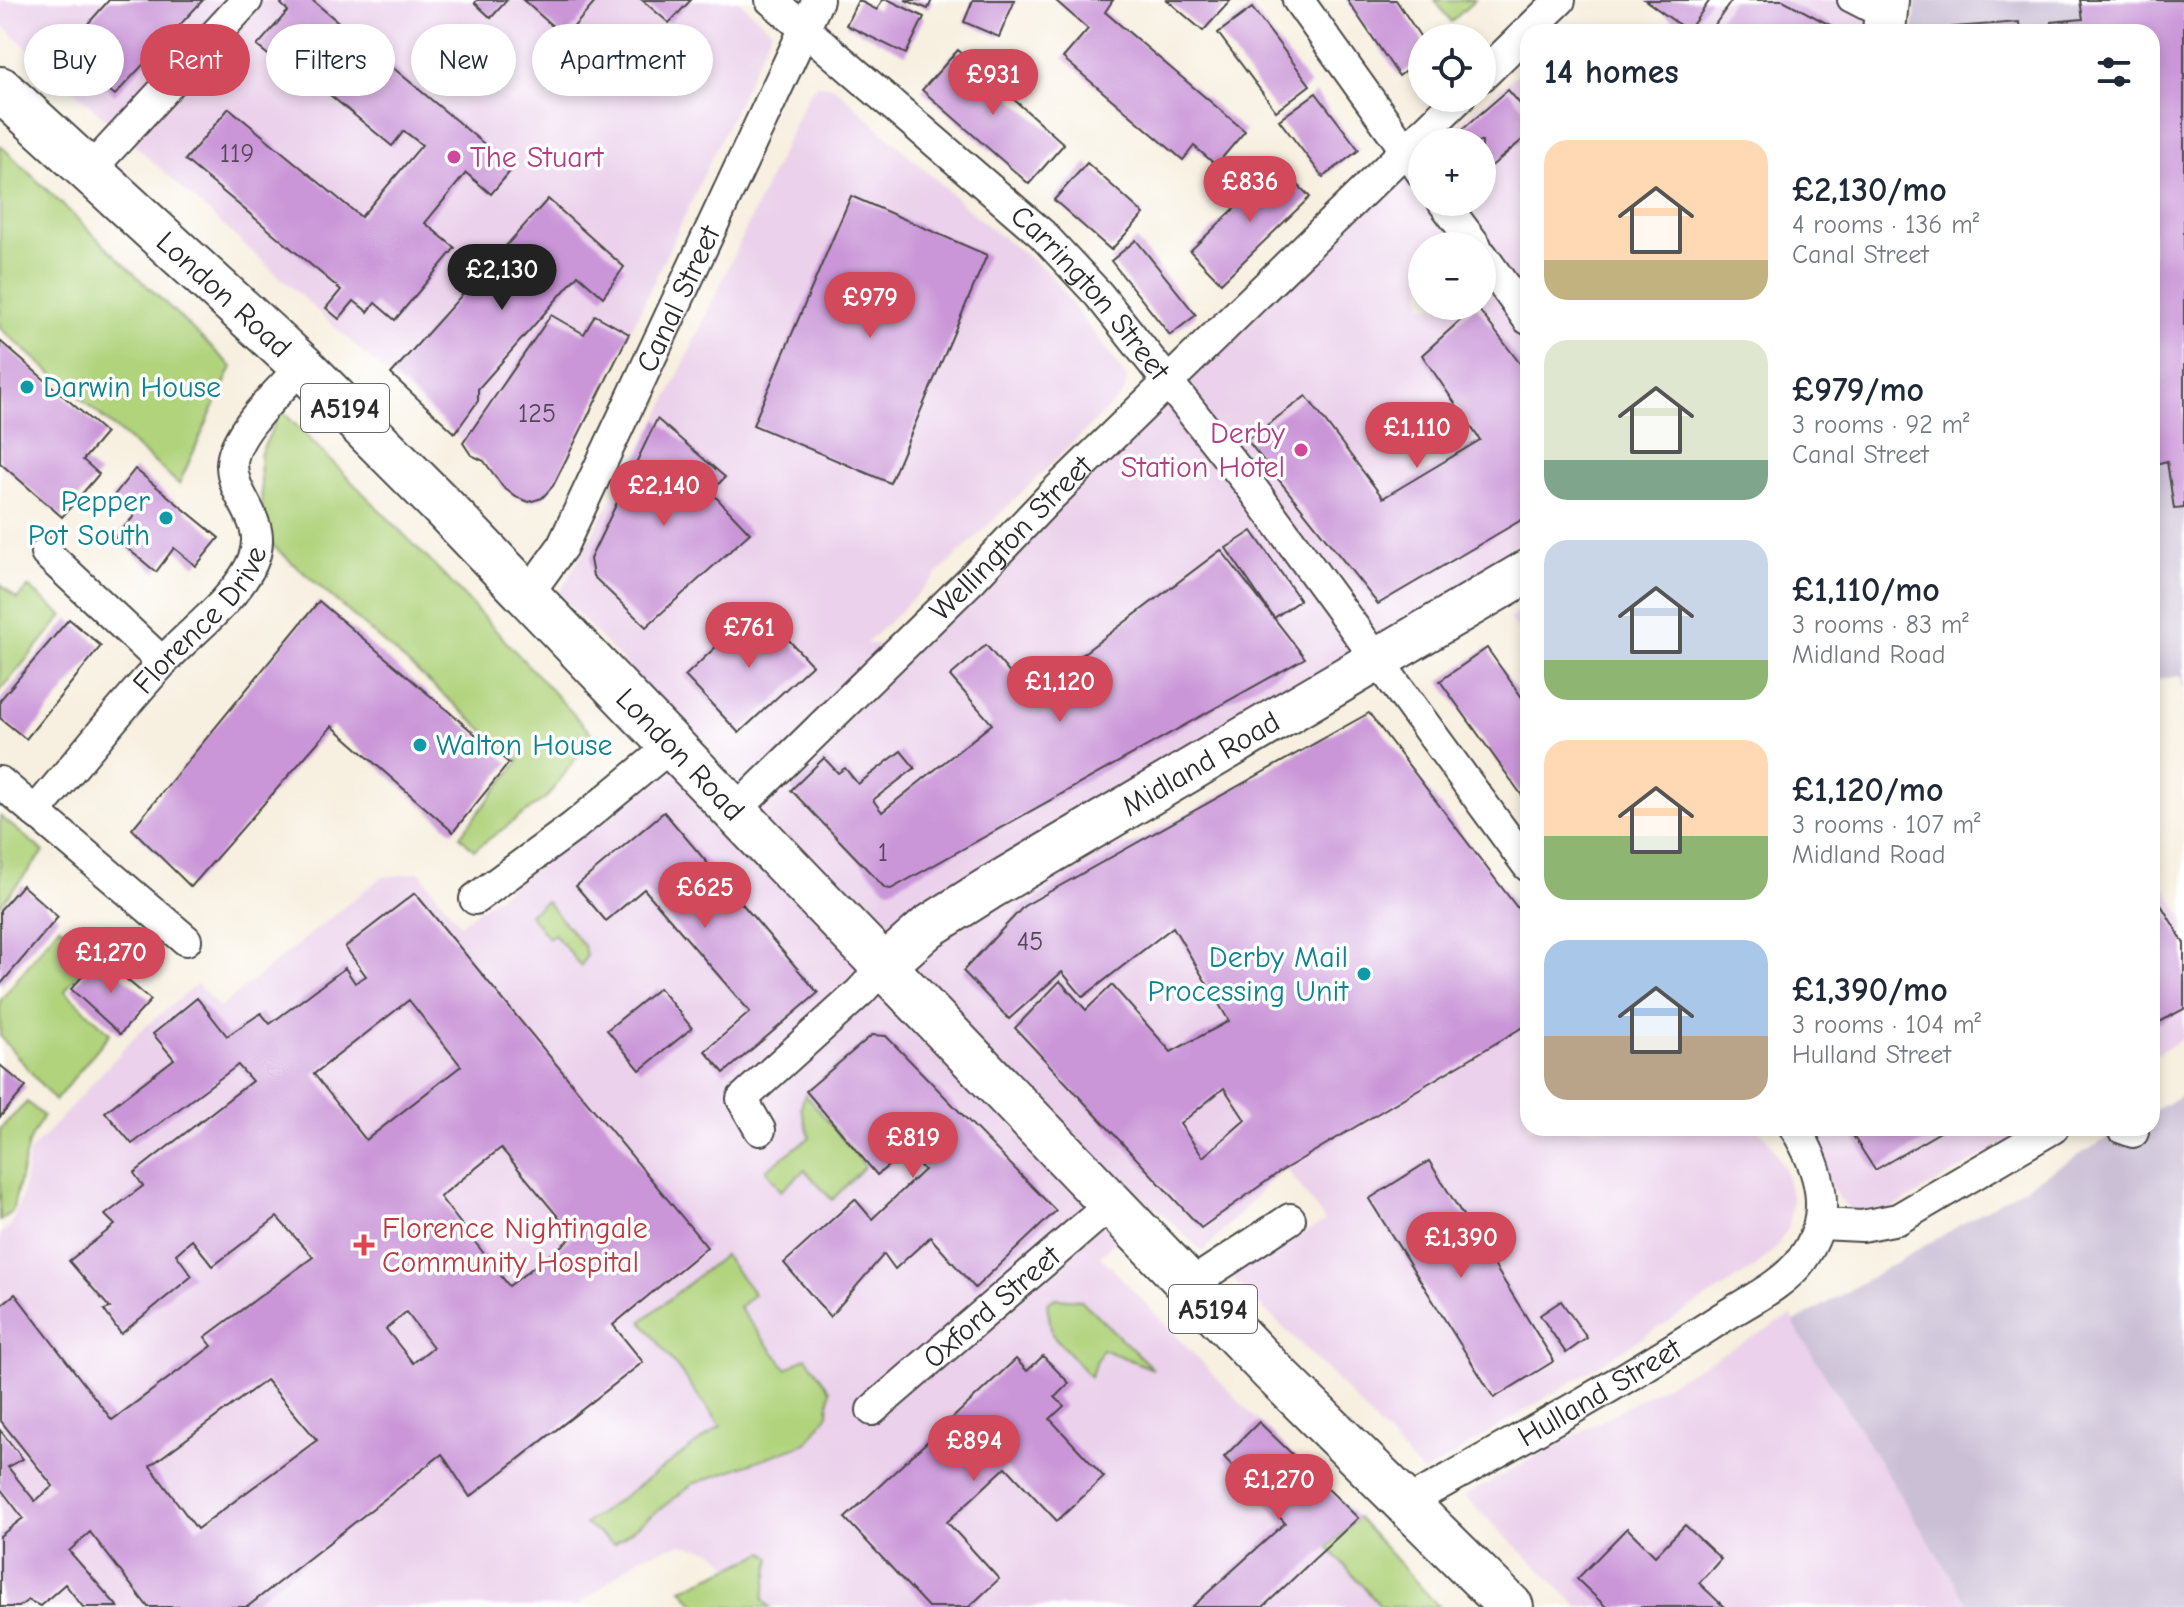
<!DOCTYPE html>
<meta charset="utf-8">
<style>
:root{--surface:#fff;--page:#f2f2f3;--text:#1f2937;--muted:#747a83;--accent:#d1495b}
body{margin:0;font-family:"Comic Neue",sans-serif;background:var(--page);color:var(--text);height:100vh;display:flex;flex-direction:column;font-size:30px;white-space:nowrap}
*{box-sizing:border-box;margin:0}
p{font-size:26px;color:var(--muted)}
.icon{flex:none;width:44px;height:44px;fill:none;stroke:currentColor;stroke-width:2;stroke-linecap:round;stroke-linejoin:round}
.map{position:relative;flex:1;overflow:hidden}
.panel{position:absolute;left:1520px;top:24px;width:640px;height:1112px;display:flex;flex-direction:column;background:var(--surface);border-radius:24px;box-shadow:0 4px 12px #0003}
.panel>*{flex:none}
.guide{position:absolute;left:24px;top:24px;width:760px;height:72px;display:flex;gap:16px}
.fabs{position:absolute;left:1408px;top:24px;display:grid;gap:16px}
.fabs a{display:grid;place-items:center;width:88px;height:88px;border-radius:50%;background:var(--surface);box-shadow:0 4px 12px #0003;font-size:40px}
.price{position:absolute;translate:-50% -68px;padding:0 18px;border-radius:28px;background:var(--accent);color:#fff;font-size:26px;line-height:52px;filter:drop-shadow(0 2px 4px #0008)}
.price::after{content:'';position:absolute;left:50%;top:48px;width:24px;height:18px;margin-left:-12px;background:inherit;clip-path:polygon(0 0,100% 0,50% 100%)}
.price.active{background:#222;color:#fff}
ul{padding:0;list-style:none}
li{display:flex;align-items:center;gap:24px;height:200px;padding:0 24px}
li span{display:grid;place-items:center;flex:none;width:224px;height:160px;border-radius:24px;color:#555}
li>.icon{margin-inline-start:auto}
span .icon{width:96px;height:96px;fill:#fffc;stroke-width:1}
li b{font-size:34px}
h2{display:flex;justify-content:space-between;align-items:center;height:96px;padding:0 24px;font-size:34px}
.chip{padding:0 28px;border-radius:36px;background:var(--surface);box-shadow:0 4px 12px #0003;font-size:28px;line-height:72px}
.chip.active{background:var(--accent);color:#fff}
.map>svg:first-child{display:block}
</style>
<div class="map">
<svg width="2184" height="1607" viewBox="0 0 2184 1607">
<rect width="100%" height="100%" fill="#fff"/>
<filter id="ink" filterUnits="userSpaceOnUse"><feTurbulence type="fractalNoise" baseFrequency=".0125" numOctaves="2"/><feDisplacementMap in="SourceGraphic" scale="16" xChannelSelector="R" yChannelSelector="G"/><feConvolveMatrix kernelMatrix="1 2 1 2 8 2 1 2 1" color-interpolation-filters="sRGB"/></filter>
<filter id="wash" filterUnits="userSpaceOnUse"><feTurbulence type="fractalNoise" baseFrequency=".006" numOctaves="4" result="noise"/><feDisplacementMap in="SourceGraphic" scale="32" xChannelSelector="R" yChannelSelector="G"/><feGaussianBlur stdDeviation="1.8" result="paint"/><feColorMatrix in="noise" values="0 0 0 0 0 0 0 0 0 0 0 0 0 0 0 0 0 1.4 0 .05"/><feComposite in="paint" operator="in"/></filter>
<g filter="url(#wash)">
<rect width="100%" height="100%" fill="#f7efdf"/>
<g fill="#ebd1eb" fill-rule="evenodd">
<polygon points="0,0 737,0 772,30 629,334 596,315 584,334 551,316 463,443 0,23"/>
<polygon points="1710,0 1887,0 1883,32 1686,32"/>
<path d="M1528,65v507l-421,246 19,29 243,-134 159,207v208h228l8,7 11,16 11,22 6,28 -3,26 -15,23 -21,19 -330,205 -93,-101 -101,-98 96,-54 -123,-168 76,120 -75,79 -48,-45 -55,49 159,166 99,96 81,89h-669l-56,-56 -34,-7 -39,12 -64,51h-577v-373l11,-9 11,-29 7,-43 109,-120 59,-49 22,24 161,-130 39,-6 41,52 241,-180 -142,-150 103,-184 146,-315 9,-10 16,1 148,135 69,53 77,104 -3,15 -258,251 44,2 512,-491v47h60v-60h-45zM1422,246h60v60h-60z"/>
<polygon points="1528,608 1528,643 1509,619"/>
<polygon points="2152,866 2184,919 2184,1038 2152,1057"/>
<polygon points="1784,1128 2030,1128 1862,1226"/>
<polygon points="1791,1316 1970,1607 1579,1607 1464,1496"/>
</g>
<g fill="#cbbfd5">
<polygon points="1916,0 2184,0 2184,699 2181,676 2152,680 2152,32 1913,32"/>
<polygon points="2184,1094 2184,1607 1970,1607 1793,1323 2125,1128 2152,1128 2152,1112"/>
</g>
<g fill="#b0d37c" stroke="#6e7f54" stroke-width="2">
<polygon points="1435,0 1475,0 1451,22"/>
<polygon points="0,145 232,367 179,484 0,328"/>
<polygon points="281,410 443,574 593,735 548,796 474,850 460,836 519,761 263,537 260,455"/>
<polygon points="0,584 17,599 28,587 63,616 0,691"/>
<polygon points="0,816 44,852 0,905"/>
<polygon points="546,901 584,946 586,956 581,966 554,934 548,938 529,914"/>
<polygon points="59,926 94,952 65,991 110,1033 55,1101 0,1036 0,1001"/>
<polygon points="805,1094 865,1166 832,1200 805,1170 781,1191 766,1170 810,1137 801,1108"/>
<polygon points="27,1102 43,1116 28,1144 12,1212 0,1221 0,1129"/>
<polygon points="724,1255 754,1294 739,1308 787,1369 806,1357 830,1390 828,1414 807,1443 693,1484 614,1544 585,1524 721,1426 642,1321"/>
<polygon points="1055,1298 1081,1300 1153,1369 1102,1349 1090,1377 1052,1334 1047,1304"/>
<polygon points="1358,1518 1439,1607 1381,1607 1328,1547"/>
<polygon points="765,1552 771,1558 763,1600 770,1607 697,1607 682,1589"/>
</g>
<g id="blocks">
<g fill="#ca96d8" fill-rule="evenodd">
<polygon points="109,0 203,0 115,95 63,52"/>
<polygon points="285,0 312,0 513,168 491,194 466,173 425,223 455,248 395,320 375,303 368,312 354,301 339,319 326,308 341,290 185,160 229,108 361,217 422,145 404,131 392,146 313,81 309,87 257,46 288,11 281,4"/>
<polygon points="477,0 507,0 491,18 475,3"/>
<polygon points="523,0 597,0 565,37"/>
<polygon points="642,0 691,0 669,23"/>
<polygon points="858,0 877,10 882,0 889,0 924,17 906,54 846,25"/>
<polygon points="905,0 932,0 928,9"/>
<polygon points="973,0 1015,0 999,37 964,22"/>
<polygon points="1055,0 1113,0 1105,12 1245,131 1216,165 1194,146 1183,160 1063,58 1088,29"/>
<polygon points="1167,0 1231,0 1203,31"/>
<polygon points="1347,0 1396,0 1422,39 1422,58 1399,76"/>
<polygon points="1645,0 1710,0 1688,31"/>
<polygon points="1732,0 1783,0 1843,32 1710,32"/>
<polygon points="2080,0 2184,0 2184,508 2174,509 2167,461 2152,465 2152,32 2052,32 2051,22 2083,19"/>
<polygon points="1252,8 1310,85 1276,111 1218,33"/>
<polygon points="2019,22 2020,32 1956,32 1953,27"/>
<polygon points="958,50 1064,144 1029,184 922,90"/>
<polygon points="1508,90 1528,113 1528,135 1482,174 1482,142 1448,142"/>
<polygon points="1316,93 1359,150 1323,177 1279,120"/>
<polygon points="1087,163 1144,214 1111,250 1054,200"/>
<polygon points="1279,166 1310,197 1221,283 1190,251"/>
<polygon points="851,196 987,255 890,483 753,425"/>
<polygon points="548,199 624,267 603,297 578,275 478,389 478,401 455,433 391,374"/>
<polygon points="1136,240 1196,315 1170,335 1111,261"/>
<polygon points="1476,306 1528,374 1528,516 1378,604 1247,440 1306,396 1383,498 1480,440 1422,355"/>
<polygon points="551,315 584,334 595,315 629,334 553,486 542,498 529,502 516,497 503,487 484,461 471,455 463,443"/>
<polygon points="0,341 106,433 83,460 99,474 62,517 0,463"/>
<polygon points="657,419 725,477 711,492 750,533 646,627 593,576 590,559"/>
<polygon points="135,469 219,538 196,566 174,548 156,572 115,538 134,516 112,498"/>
<polygon points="1252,531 1300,600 1274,618 1226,548"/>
<polygon points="1221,550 1305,658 891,889 885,888 791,790 824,758 838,773 845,768 858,784 901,751 915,768 873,800 882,812 992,724 950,676 986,645 1028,695"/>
<polygon points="319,601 509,763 453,832 332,726 191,887 132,829"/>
<polygon points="758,607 812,665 739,733 685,676"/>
<polygon points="69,619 101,646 26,739 0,718 0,700"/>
<polygon points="1487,648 1528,706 1528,804 1440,681"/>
<path d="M1369,713l159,209v102l-250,149 -77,55 -186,-200 45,-47 26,29 26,-25 59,67 58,-31 -56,-94 -90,70 -21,-25 -53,47 -46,-48 61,-65zM1224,1088l21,32 -42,37 -23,-33z"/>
<polygon points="664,812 818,993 724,1073 705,1051 750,1012 644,889 606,921 576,886"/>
<polygon points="22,885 58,917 0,985 0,910"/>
<polygon points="2152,890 2184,943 2184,1009 2152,1026"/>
<path d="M415,893l292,354 -94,78 30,37 -173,135 -28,-43 -195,153h-99l-58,-75 -21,19 49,56h-35l-18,-23 -25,22 -12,-6 -9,7h-19v-71l23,-18 -23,-30v-58l23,29 -15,8 27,34 18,-15 -53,-66v-114l15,-12 97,126 100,-74 -7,-9 108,-80 -36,-40 -64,49 -21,-26 -16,14 16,22 -71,58 -17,-24 6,-2 -41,-47 46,-36 -10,-10 38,-29 -9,-13 118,-92 -14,-16 -106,79 -27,-32 69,-53 -21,-25 44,-36 30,38 34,-23 9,11 75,-56 10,15 11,-7 -21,-29zM409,1000l52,66 -95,74 -52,-66zM501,1148l73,88 -65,50 -69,-89zM406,1312l27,35 -20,16 -27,-34zM266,1380l51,60 -120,89 -47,-63z"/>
<polygon points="100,957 151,1000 120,1034 71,989"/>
<polygon points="659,988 692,1028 640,1070 607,1030"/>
<polygon points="872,1035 886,1036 1056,1211 975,1288 930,1237 895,1269 884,1254 830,1317 784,1263 855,1199 872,1219 924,1170 906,1151 877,1175 806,1091"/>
<polygon points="0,1065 26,1087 0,1117"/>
<polygon points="1848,1128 1947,1128 1875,1170"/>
<polygon points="1429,1161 1554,1361 1494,1398 1369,1199"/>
<polygon points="1561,1301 1587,1338 1566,1353 1540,1315"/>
<polygon points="1043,1356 1069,1383 1055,1397 1064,1406 1050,1419 1104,1477 1057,1521 1006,1467 947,1522 999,1579 969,1607 928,1607 845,1518 1016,1359 1027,1371"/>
<polygon points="1259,1422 1358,1518 1263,1607 1192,1607 1285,1523 1224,1457"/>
<polygon points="1685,1525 1721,1559 1699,1583 1724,1607 1606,1607 1577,1579 1627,1528 1655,1556"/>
</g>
</g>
</g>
<g filter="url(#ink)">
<use href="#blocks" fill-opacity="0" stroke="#4a4846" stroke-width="2"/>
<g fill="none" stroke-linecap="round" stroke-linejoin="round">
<g stroke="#4a4846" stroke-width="26">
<polyline id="pedestrian" points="1849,0 1886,19"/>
</g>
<g stroke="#4a4846" stroke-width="34">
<g id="minor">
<path id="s1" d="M771,0l271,234 57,61 153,193 276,378"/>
<polyline points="1298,0 1422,173"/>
<polyline points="1482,76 1560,0"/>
<polyline points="90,170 247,0"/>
<polyline points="1443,202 1476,246"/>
<polyline points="1482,255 1528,319"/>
<polyline points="46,553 162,662"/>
<path id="s2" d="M528,594l34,-47 256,-547"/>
<polyline points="0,782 186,940"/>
<path id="s3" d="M735,811l238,-233 79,-83 407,-397"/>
<path id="s4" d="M35,812c42,-49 83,-101 127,-149 28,-31 66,-57 87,-94 25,-47 -16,-65 -17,-104 0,-32 50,-76 70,-99"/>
<polyline points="475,899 573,827 671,746"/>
<polyline points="2122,1128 2133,1132"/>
<polyline points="760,1130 742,1099 860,992 883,967"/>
<polyline points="1820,1224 1862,1226 1898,1219 2053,1128"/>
<polyline points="1191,1284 1290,1219"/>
<path id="s5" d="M872,1410l240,-207"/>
<path id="s6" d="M1405,1504c106,-60 213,-119 315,-185 28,-18 64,-34 83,-61 31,-43 18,-88 -8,-130"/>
</g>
</g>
<g stroke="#4a4846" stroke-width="46">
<g id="secondary">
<polyline points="1884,32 1887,0"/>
<path id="s7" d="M883,967l45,-40 60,-38 540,-318"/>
</g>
</g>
<g stroke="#4a4846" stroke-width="48">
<g id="primary">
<path id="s8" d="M0,89l302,277 140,140 829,864 240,237"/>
</g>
</g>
<use href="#pedestrian" stroke="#fff" stroke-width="22"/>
<use href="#minor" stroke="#fff" stroke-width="30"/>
<use href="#secondary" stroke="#fff" stroke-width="42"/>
<use href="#primary" stroke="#fff" stroke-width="44"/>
</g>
</g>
<g fill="#d1479c" stroke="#fff" stroke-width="3">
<circle cx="454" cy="157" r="8"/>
<circle cx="1301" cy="450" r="8"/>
</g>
<g fill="#0f9aa8" stroke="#fff" stroke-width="3">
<circle cx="27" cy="387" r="8"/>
<circle cx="166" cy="518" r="8"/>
<circle cx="420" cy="745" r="8"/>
<circle cx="1364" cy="974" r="8"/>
</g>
<path fill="#e0444e" stroke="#fff" stroke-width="3" d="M360 1233h8v8h8v8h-8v8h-8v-8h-8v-8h8z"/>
<g text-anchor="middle" stroke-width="7" stroke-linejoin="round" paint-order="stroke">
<g font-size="26" fill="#534656">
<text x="237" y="162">119</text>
<text x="537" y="422">125</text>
<text x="883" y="861">1</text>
<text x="1030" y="950">45</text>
</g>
<g fill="#fff" stroke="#6b6b6b" stroke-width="2">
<rect x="301" y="384" width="88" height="48" rx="6"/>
<rect x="1169" y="1285" width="88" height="48" rx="6"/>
</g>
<g font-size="28" font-weight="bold" fill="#2b2b2b">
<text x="345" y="418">A5194</text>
<text x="1213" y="1319">A5194</text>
</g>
<g font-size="30" fill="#b23c85" stroke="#fff" text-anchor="start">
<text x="470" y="167">The Stuart</text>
<text x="1285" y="443" text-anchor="end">Derby<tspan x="1285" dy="34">Station Hotel</tspan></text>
</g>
<g font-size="30" fill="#2b2b2b" stroke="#fff">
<text dy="10" stroke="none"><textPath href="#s8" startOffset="304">London Road</textPath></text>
<text dy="10" stroke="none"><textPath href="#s1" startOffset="434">Carrington Street</textPath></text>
<text dy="10" stroke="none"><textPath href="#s2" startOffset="332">Canal Street</textPath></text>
<text dy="10" stroke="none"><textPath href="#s3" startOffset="388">Wellington Street</textPath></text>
<text dy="10" stroke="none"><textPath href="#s4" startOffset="254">Florence Drive</textPath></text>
<text dy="10" stroke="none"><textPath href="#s8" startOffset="952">London Road</textPath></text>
<text dy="10" stroke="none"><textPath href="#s7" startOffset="378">Midland Road</textPath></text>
<text dy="10" stroke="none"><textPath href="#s5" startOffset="158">Oxford Street</textPath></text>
<text dy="10" stroke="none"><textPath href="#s6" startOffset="224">Hulland Street</textPath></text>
</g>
<g font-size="30" fill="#0d838f" stroke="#fff" text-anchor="start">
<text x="43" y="397">Darwin House</text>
<text x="150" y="511" text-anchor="end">Pepper<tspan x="150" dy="34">Pot South</tspan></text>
<text x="436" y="755">Walton House</text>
<text x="1348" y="967" text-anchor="end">Derby Mail<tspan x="1348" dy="34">Processing Unit</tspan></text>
</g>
<g font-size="30" fill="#be3a42" stroke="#fff" text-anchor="start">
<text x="382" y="1238">Florence Nightingale<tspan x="382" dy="34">Community Hospital</tspan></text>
</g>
</g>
</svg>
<div class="fabs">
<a><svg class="icon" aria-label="locate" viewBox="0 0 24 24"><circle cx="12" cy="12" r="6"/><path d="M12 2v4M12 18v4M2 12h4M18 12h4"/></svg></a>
<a>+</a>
<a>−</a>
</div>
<b class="price" style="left:993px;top:117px">£931</b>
<b class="price" style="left:1250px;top:224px">£836</b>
<b class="price active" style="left:502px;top:312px">£2,130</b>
<b class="price" style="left:870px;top:340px">£979</b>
<b class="price" style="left:1417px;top:470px">£1,110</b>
<b class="price" style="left:664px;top:528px">£2,140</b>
<b class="price" style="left:749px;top:670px">£761</b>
<b class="price" style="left:1060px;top:724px">£1,120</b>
<b class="price" style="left:705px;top:930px">£625</b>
<b class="price" style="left:111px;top:995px">£1,270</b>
<b class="price" style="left:913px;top:1180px">£819</b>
<b class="price" style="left:1461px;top:1280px">£1,390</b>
<b class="price" style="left:974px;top:1483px">£894</b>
<b class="price" style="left:1279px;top:1522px">£1,270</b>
<div class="guide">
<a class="chip">Buy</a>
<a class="chip active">Rent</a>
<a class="chip">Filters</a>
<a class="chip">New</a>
<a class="chip">Apartment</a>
</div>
<section class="panel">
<h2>14 homes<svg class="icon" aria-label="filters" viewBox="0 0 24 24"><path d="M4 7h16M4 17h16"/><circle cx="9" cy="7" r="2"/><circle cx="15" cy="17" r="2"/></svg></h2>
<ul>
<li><span style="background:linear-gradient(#ffd9b3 75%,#c2b280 0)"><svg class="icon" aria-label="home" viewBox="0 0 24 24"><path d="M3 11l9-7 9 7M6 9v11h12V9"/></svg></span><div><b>£2,130/mo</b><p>4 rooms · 136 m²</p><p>Canal Street</p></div></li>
<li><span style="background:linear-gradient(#dfe7d0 75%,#7fa58c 0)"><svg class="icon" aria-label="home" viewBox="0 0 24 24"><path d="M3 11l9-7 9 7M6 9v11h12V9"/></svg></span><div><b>£979/mo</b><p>3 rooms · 92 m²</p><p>Canal Street</p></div></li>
<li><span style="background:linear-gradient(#c9d6e8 75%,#8fb573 0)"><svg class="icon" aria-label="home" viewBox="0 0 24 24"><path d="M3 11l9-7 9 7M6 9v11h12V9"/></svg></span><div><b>£1,110/mo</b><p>3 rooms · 83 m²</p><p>Midland Road</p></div></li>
<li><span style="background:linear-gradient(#ffd9b3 60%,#8fb573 0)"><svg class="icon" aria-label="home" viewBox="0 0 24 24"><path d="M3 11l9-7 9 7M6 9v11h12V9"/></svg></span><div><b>£1,120/mo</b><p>3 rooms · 107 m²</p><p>Midland Road</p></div></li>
<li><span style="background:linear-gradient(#a9c7e8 60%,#b9a48a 0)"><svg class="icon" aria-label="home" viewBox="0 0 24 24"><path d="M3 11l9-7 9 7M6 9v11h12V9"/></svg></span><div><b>£1,390/mo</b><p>3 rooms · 104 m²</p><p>Hulland Street</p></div></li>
</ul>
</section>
</div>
